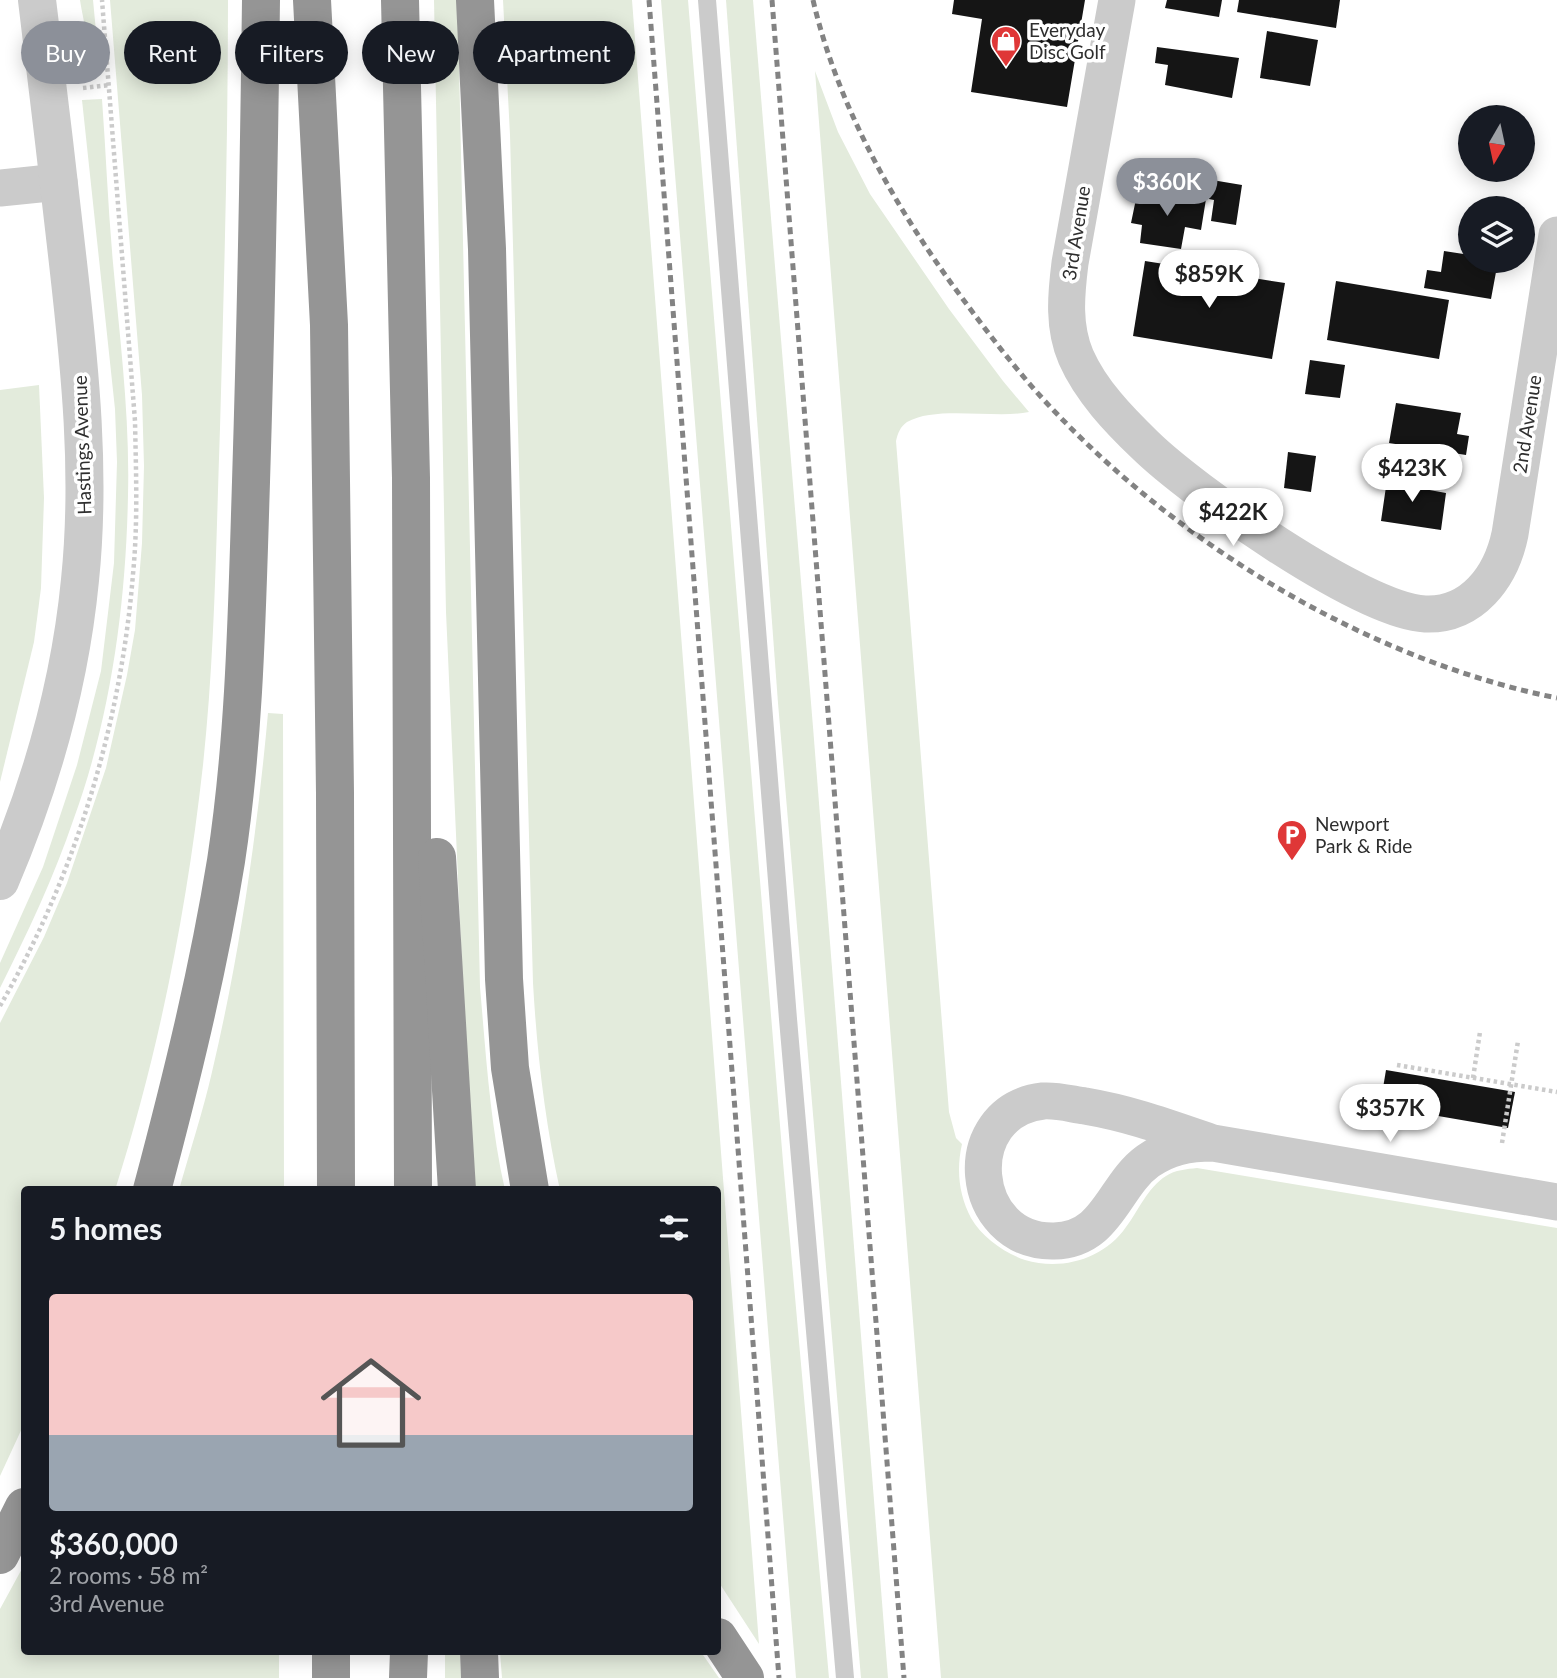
<!DOCTYPE html>
<meta charset="utf-8">
<style>
:root{--surface:#171b24;--page:#20242c;--text:#f1f3f6;--muted:#9ea1a6;--accent:#8c9099}
body{margin:0;font-family:Lato,sans-serif;background:var(--page);color:var(--text);height:100vh;display:flex;flex-direction:column;font-size:26px;white-space:nowrap}
*{box-sizing:border-box;margin:0}
p{font-size:23px;color:var(--muted)}
.icon{flex:none;width:38px;height:38px;fill:none;stroke:currentColor;stroke-width:2;stroke-linecap:round;stroke-linejoin:round}
.map{position:relative;flex:1;overflow:hidden}
.side{position:absolute;left:21px;top:1186px;width:700px;height:469px;display:flex;flex-direction:column;background:var(--surface);border-radius:7px;box-shadow:0 4px 18px #0003}
.side>*{flex:none}
.hud{position:absolute;left:21px;top:21px;width:700px;height:63px;display:flex;gap:14px}
.needle{width:46px;rotate:189deg}
.controls{position:absolute;left:1458px;top:105px;display:grid;gap:14px}
.controls a{display:grid;place-items:center;width:77px;height:77px;border-radius:50%;background:var(--surface);box-shadow:0 4px 18px #0003;font-size:35px}
.price{position:absolute;translate:-50% -60px;padding:0 16px;border-radius:24px;background:#fff;color:#222;font-size:23px;line-height:46px;filter:drop-shadow(0 2px 4px #0008)}
.price::after{content:'';position:absolute;left:50%;top:42px;width:21px;height:16px;margin-left:-10px;background:inherit;clip-path:polygon(0 0,100% 0,50% 100%)}
.price.on{background:var(--accent);color:#fff}
ul{padding:0;list-style:none}
li{display:grid;align-content:center;gap:14px;height:371px;padding:0 28px}
li span{display:grid;place-items:center;height:217px;border-radius:7px;color:#555}
li>.icon{margin-inline-start:auto}
span .icon{width:126px;height:126px;fill:#fffc;stroke-width:1}
li b{font-size:30px}
h2{display:flex;justify-content:space-between;align-items:center;height:84px;padding:0 28px;font-size:30px}
.pill{padding:0 24px;border-radius:32px;background:var(--surface);box-shadow:0 4px 18px #0003;font-size:24px;line-height:63px}
.pill.on{background:var(--accent);color:#fff}
.map>svg:first-child{display:block}
</style>
<div class="map">
<svg width="1557" height="1678" viewBox="0 0 1557 1678">
<rect width="100%" height="100%" fill="#fff"/>
<g fill="#e3ebdc">
<path d="M80,0h13l7,73 -22,3c-2,-16 5,-16 7,-28 3,-15 -3,-33 -5,-48z"/>
<path d="M110,0h118c0,143 -4,285 -8,428 -4,112 -5,226 -17,337 -16,144 -44,287 -88,425h-91v234l-24,52v-453l44,-86 23,-54 39,-115 21,-93 8,-45 7,-87 2,-77 -2,-71z"/>
<path d="M434,0h23l1,22 22,965c6,68 10,136 25,203h-33l-26,-578z"/>
<path d="M503,0h129l127,1644 -41,-63v-391h-158c-15,-68 -23,-137 -27,-207l-23,-848z"/>
<polygon points="661,0 688,0 783,1162 829,1678 796,1678"/>
<polygon points="726,0 753,0 813,727 888,1678 861,1678 778,703"/>
<path d="M815,71l23,61 32,62 79,115 54,72 26,31c-34,7 -93,-7 -122,10 -7,5 -9,11 -11,19l53,671 7,26 6,6c-6,26 -3,51 9,74 11,19 33,35 54,42 37,11 79,-1 101,-33 13,-17 21,-39 40,-51 9,-6 21,-7 31,-8l360,60v450h-616z"/>
<path d="M102,99c4,55 6,109 11,164 7,77 17,154 15,232 -2,109 -17,221 -54,323 -20,59 -46,114 -74,170v-25l43,-96 34,-102 24,-94 13,-108 3,-101 -2,-53 -33,-309z"/>
<polygon points="39,385 44,498 41,588 34,642 0,782 0,390"/>
<path d="M268,713l15,1 1,476h-105c11,-39 24,-79 33,-118 28,-119 45,-238 56,-359z"/>
<polygon points="24,1565 24,1652 279,1652 279,1678 0,1678 0,1609"/>
<polygon points="445,1652 460,1652 461,1678 445,1678"/>
<polygon points="500,1652 701,1652 719,1678 502,1678"/>
</g>
<g fill="#151515">
<polygon points="954,0 1085,0 1067,107 971,92 982,19 952,14"/>
<polygon points="1167,0 1222,0 1219,17 1165,8"/>
<polygon points="1239,0 1340,0 1336,28 1237,12"/>
<polygon points="1267,31 1318,40 1310,86 1260,78"/>
<polygon points="1157,47 1239,58 1232,98 1165,85 1168,65 1155,63"/>
<polygon points="1212,180 1242,185 1236,225 1211,221 1214,200 1209,199"/>
<polygon points="1147,189 1206,199 1201,230 1185,227 1181,249 1140,243 1142,225 1131,223 1136,199 1146,200"/>
<polygon points="1444,251 1470,255 1470,261 1485,261 1484,270 1496,272 1491,299 1424,288 1427,270 1441,272"/>
<polygon points="1145,261 1285,283 1272,359 1133,336"/>
<polygon points="1336,281 1449,300 1439,359 1327,340"/>
<polygon points="1310,360 1345,365 1340,398 1305,394"/>
<polygon points="1396,403 1461,413 1457,434 1469,436 1466,455 1389,443"/>
<polygon points="1288,452 1316,456 1311,492 1284,488"/>
<polygon points="1388,473 1415,477 1413,487 1446,493 1441,530 1381,521"/>
<polygon points="1386,1070 1515,1092 1508,1128 1380,1106"/>
</g>
<g fill="none" stroke-linecap="round" stroke-linejoin="round">
<g stroke="#cbcbcb" stroke-width="4.5" stroke-dasharray="3.5 3.5" stroke-linecap="butt">
<polyline points="83,88 110,85"/>
<path d="M0,1006c75,-130 121,-282 133,-432 5,-51 3,-102 2,-153l-33,-421"/>
<polyline points="1397,1065 1557,1092"/>
<polyline points="1473,1078 1480,1032"/>
<polyline points="1502,1143 1518,1041"/>
</g>
<polyline stroke="#cbcbcb" stroke-width="18" points="707,0 788,1019 845,1678"/>
<g stroke="#cbcbcb" stroke-width="37">
<path d="M1117,0l-47,263c-4,32 -7,64 6,94 15,34 43,63 69,88 47,46 217,166 280,169 47,2 76,-37 85,-80l47,-299"/>
<polyline points="0,188 59,182"/>
<path d="M1213,1143c-44,-15 -81,-29 -128,-37 -14,-2 -28,-6 -42,-5 -87,10 -75,142 11,140 54,-1 59,-55 94,-80 20,-14 40,-18 65,-18l344,59"/>
</g>
<path stroke="#cbcbcb" stroke-width="38" d="M0,881c41,-96 70,-197 80,-301 11,-106 0,-211 -12,-317 -10,-88 -20,-175 -31,-263"/>
<g stroke="#959595" stroke-width="38">
<polyline points="312,0 329,325 335,793 336,1190"/>
<polyline points="400,0 411,478 413,1190"/>
<polyline points="475,0 487,249 504,979 510,1068 530,1190"/>
<polyline points="437,857 457,1190"/>
<path d="M152,1190c29,-109 56,-218 74,-329 19,-125 21,-253 25,-379 5,-161 8,-321 10,-482"/>
<polyline points="0,1555 24,1507"/>
<polyline points="718,1637 745,1678"/>
<polyline points="479,1652 480,1678"/>
<polyline points="331,1678 331,1652"/>
<polyline points="408,1678 409,1652"/>
</g>
<g stroke="#838383" stroke-width="5" stroke-dasharray="7 5" stroke-linecap="butt">
<polyline points="649,0 779,1678"/>
<polyline points="772,0 904,1678"/>
<path d="M813,0c24,103 77,198 138,283 34,46 68,92 108,133 130,135 314,245 498,282"/>
</g>
</g>
<defs>
<g id="shop-pin" transform="scale(1.575)"><path d="M0 17L-7.5 6A9.5 9.5 0 1 1 7.5 6Z" fill="#df3737" stroke="#fff"/><path d="M-5-2.5h2.3a2.7 3.5 0 0 1 5.4 0H5L5.5 6h-11ZM-1.5-2.5h3a1.5 2.3 0 0 0-3 0Z" fill="#fff"/></g>
<g id="parking-pin" transform="scale(1.575)"><path d="M0 17L-7.5 6A9.5 9.5 0 1 1 7.5 6Z" fill="#df3737" stroke="#fff"/><path d="M-3.5-5.5H1a3.5 3.5 0 0 1 0 7H-1V5.5H-3.5ZM-1-3.4V-.6H.8a1.4 1.4 0 0 0 0-2.8Z" fill="#fff"/></g>
</defs>
<g fill-rule="evenodd">
<use href="#shop-pin" x="1006" y="41"/>
<use href="#parking-pin" x="1292" y="835"/>
</g>
<g text-anchor="middle" stroke-width="7" stroke-linejoin="round" paint-order="stroke">
<g font-size="19" fill="#2e2e2e" stroke="#fff" text-anchor="start">
<text x="1029" y="37">Everyday<tspan x="1029" dy="22">Disc Golf</tspan></text>
<text x="1315" y="831">Newport<tspan x="1315" dy="22">Park &amp; Ride</tspan></text>
</g>
<g font-size="19" fill="#2e2e2e" stroke="#fff">
<text transform="translate(1076 233) rotate(-81)" y="7">3rd Avenue</text>
<text transform="translate(1527 424) rotate(-81)" y="7">2nd Avenue</text>
<text transform="translate(82 445) rotate(-92)" y="7">Hastings Avenue</text>
</g>
</g>
</svg>
<div class="controls">
<a><svg class="needle" viewBox="-14 -14 28 28"><path d="M0-13l5 13h-10z" fill="#e53935"/><path d="M0 13l5-13h-10z" fill="#9ea1a6"/></svg></a>
<a><svg class="icon" aria-label="layers" viewBox="0 0 24 24"><path d="M12 4l9 5-9 5-9-5zM3 14l9 5 9-5"/></svg></a>
</div>
<b class="price on" style="left:1167px;top:218px">$360K</b>
<b class="price" style="left:1209px;top:310px">$859K</b>
<b class="price" style="left:1412px;top:504px">$423K</b>
<b class="price" style="left:1233px;top:548px">$422K</b>
<b class="price" style="left:1390px;top:1144px">$357K</b>
<div class="hud">
<a class="pill on">Buy</a>
<a class="pill">Rent</a>
<a class="pill">Filters</a>
<a class="pill">New</a>
<a class="pill">Apartment</a>
</div>
<section class="side">
<h2>5 homes<svg class="icon" aria-label="filters" viewBox="0 0 24 24"><path d="M4 7h16M4 17h16"/><circle cx="9" cy="7" r="2"/><circle cx="15" cy="17" r="2"/></svg></h2>
<ul>
<li><span style="background:linear-gradient(#f6c9c9 65%,#9aa5b1 0)"><svg class="icon" aria-label="home" viewBox="0 0 24 24"><path d="M3 11l9-7 9 7M6 9v11h12V9"/></svg></span><div><b>$360,000</b><p>2 rooms · 58 m²</p><p>3rd Avenue</p></div></li>
</ul>
</section>
</div>
